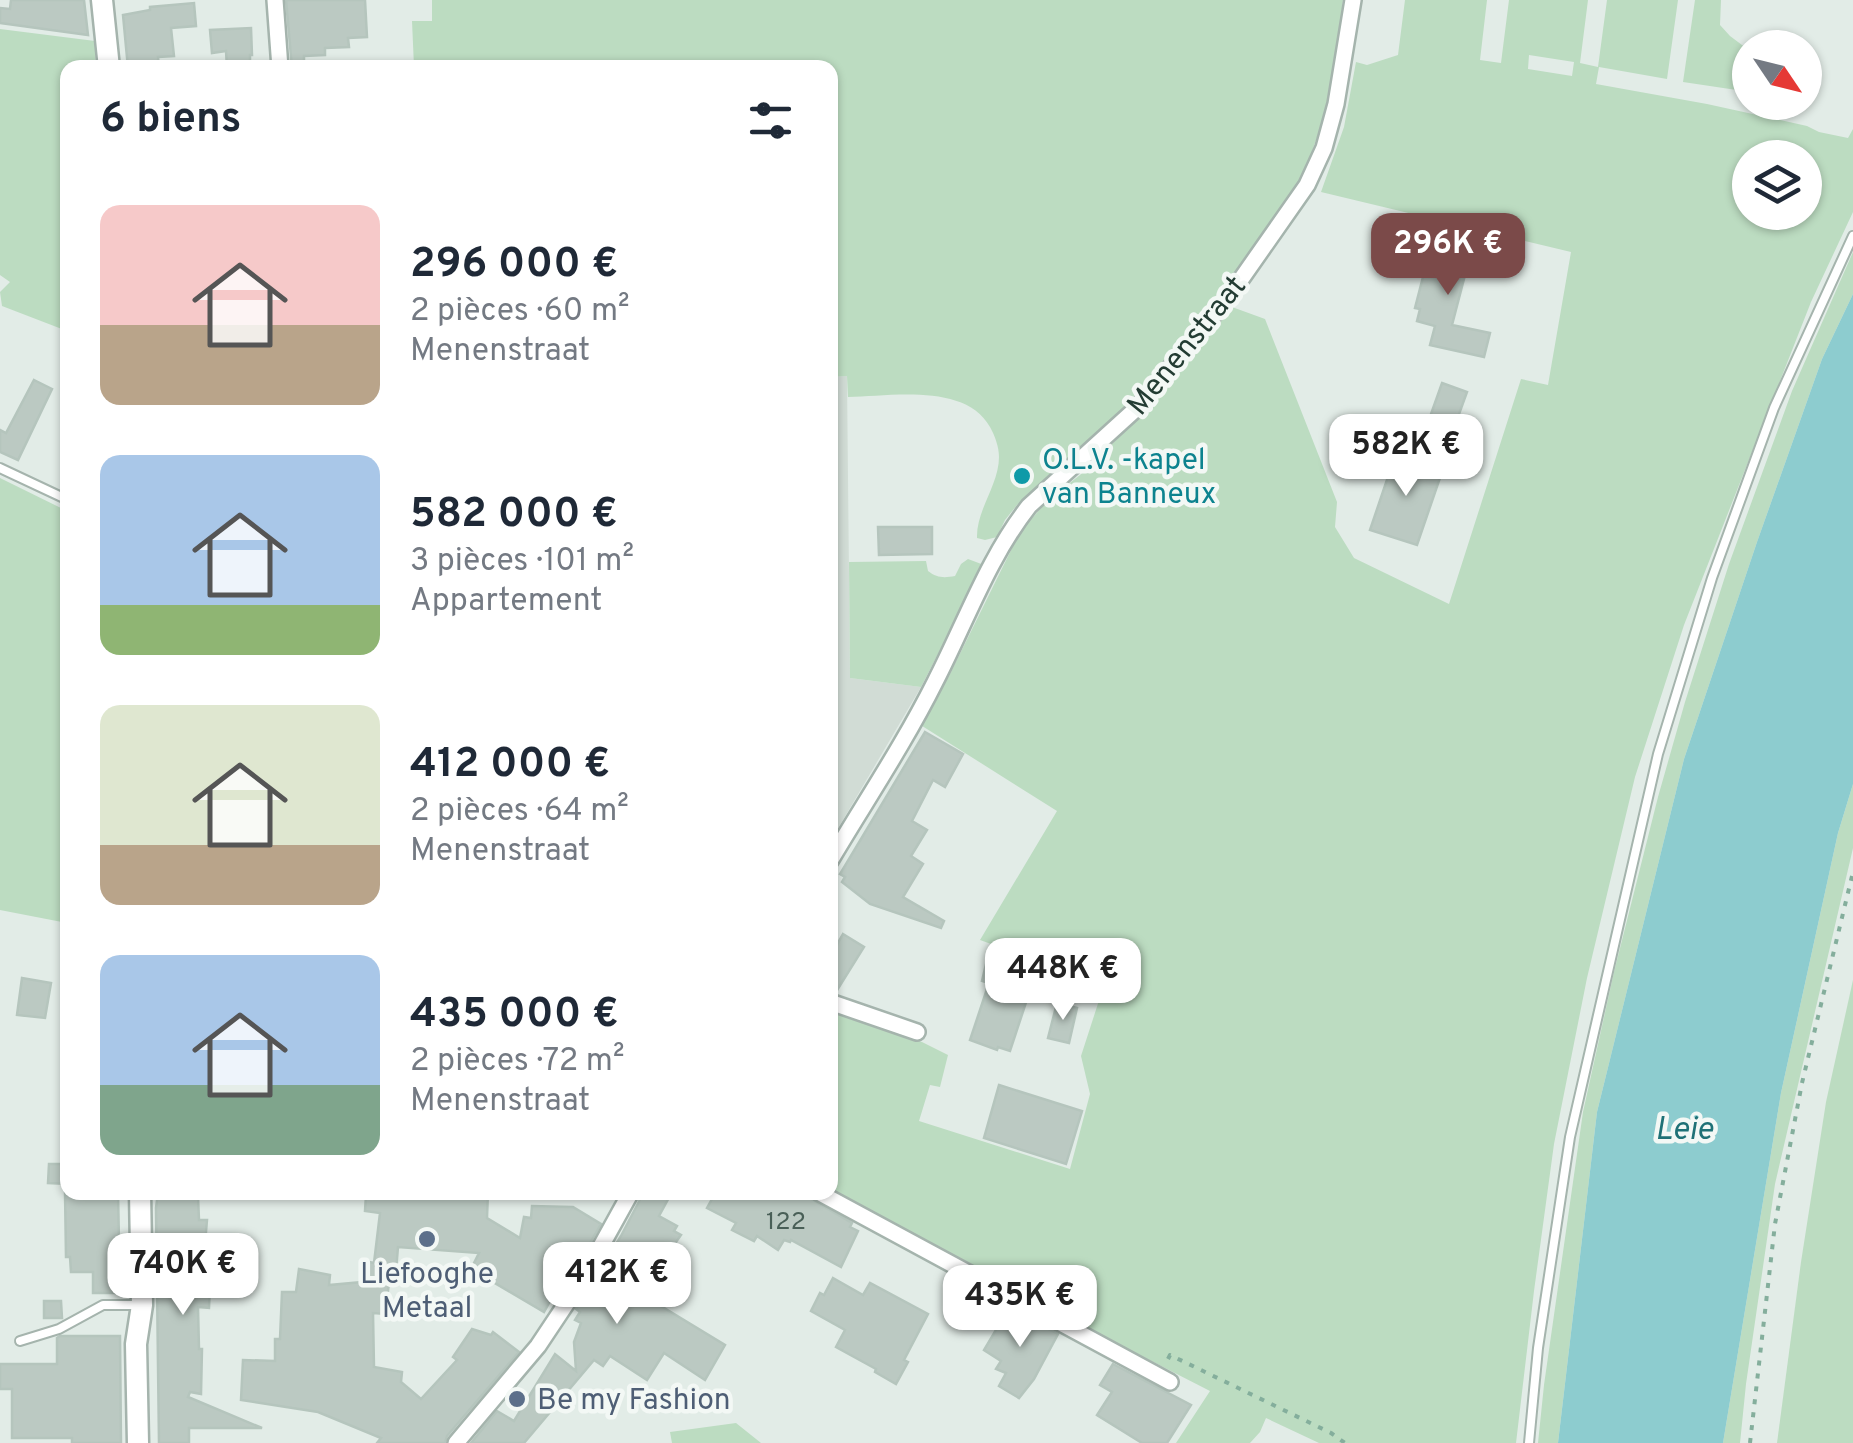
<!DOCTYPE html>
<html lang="fr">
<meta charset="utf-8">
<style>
:root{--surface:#fff;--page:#f2f2f3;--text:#1f2937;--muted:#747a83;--accent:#7b4a49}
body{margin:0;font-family:Overpass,sans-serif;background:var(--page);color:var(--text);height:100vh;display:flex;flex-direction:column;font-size:38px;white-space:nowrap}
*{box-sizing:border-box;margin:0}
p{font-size:32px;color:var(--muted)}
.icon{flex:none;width:55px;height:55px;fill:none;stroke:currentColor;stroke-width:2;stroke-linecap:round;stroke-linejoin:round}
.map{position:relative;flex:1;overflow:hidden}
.panel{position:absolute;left:60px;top:60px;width:778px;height:1140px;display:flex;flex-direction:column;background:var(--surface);border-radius:20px;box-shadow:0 2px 8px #0004}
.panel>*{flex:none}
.needle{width:65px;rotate:125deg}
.fabs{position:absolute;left:1732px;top:30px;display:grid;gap:20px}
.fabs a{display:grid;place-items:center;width:90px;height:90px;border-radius:50%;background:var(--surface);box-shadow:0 2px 8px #0004;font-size:50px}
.price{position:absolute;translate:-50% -85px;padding:0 22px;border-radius:20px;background:#fff;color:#222;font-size:32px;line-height:65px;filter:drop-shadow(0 2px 5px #0008)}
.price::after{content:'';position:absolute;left:50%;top:60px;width:30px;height:22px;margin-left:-15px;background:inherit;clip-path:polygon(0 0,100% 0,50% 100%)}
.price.active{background:var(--accent);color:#fff}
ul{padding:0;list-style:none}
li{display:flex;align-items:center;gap:30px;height:250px;padding:0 40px}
li span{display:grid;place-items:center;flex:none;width:280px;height:200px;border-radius:20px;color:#555}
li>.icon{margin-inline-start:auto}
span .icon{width:120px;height:120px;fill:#fffc;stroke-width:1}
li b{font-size:42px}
h2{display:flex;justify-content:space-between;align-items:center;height:120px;padding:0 40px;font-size:42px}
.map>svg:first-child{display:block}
</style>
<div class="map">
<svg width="1853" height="1443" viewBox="0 0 1853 1443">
<rect width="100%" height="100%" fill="#e2ece7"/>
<polygon fill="#d1dcd5" points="847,376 850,678 921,687 830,842 830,377"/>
<g fill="#bcdcc1" fill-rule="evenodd">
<path d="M432,0h911l-12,99 -24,66 -21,39 -31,45 -118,147 -26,28 -61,50 -15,18 -18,13 -12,15 -8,17 -12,3 -8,-2c-1,-28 22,-53 22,-81 0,-10 -4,-21 -9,-30 -24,-44 -99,-31 -142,-30l-1,-21 -17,1v-309l-416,-1 -2,-46h20z"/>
<path d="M1405,0h82l-7,60 21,3 8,-63h79l-8,63 18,4 9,-67h71l-11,79 -68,-12 -3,17 111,20 100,22 12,6 29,6 5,-9v83l-42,90 -127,323 -49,152 -48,201 -33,166 -20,147 -18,152h-197l-53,-25 -6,14 -10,11h-74l34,-52 -256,-131 -124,-68v-183l92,33 26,13 -8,32 -10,-2 -11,36 151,48 20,-75 -9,-38 23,-71 -124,-45 77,-129 -138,-87 30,-48 71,-144 28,-32 32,-25 65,-63 87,-105 33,12 72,183 -2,25 19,31 95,46 72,-225 27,6 23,-133 -250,-60 23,-65 12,-65 11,3 31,-10zM1529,55l45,7 -2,14 -44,-7zM1750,158h55v54h-55z"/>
<polygon points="1695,0 1721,0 1720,25 1730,36 1750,51 1750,92 1683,82"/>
<polygon points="0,29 95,41 96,67 68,68 67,331 2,306 0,292 10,282 0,275"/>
<polygon points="1853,252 1853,294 1822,359 1757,542 1684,759 1597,1112 1558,1443 1538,1443 1544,1385 1583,1112 1614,972 1658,797 1685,702 1729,564 1792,391"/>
<polygon points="0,478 67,511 67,923 0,910"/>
<path d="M968,559l16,6 -63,122 -71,-9 -1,-116 77,-1 2,10c9,7 16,7 27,5l6,-12z"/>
<polygon points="1853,784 1853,848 1775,1184 1746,1384 1740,1443 1723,1443 1781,1093 1838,833"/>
<polygon points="1853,980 1853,1443 1777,1443 1801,1262 1826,1102"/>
<polygon points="736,1423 761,1443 672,1443 670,1432"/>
</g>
<polygon fill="#8dcccf" points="1853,294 1853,784 1838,833 1781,1093 1723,1443 1558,1443 1597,1112 1684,759 1757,542 1822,359"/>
<g fill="#bbc9c2" stroke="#b5c5bd" stroke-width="2.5">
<polygon points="11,0 84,0 88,35 0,23 0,8 10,9"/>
<polygon points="286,0 365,0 367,37 348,38 349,47 325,48 325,55 304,56 304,68 292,68"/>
<polygon points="194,3 196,26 171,28 174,56 158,57 159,68 128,68 123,15 150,10 150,7"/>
<polygon points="251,28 252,55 250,55 250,68 227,68 226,51 212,53 210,30"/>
<polygon points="1444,235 1464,240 1461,250 1471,252 1452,325 1490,333 1484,357 1430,345 1435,326 1417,321 1420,309 1415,308 1432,242 1442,244"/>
<polygon points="34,380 52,389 18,460 0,452 0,430 6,433"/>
<polygon points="1442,383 1467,392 1450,439 1425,431"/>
<polygon points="1396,453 1443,469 1417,545 1370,530"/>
<polygon points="878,527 932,527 932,554 879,555"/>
<polygon points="925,732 963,754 945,787 933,780 912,821 927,830 911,856 923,864 903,897 944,921 941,928 870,904 842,882 845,877 840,874"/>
<polygon points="843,934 864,947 836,992 830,991 830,957"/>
<polygon points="987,960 1036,972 1010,1051 998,1047 997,1050 970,1040 989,983 982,981"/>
<polygon points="22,978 51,983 45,1018 17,1015"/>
<polygon points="1057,1003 1077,1008 1069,1043 1048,1038"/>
<polygon points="999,1085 1082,1111 1066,1164 984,1138"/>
<polygon points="49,1164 68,1164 68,1184 48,1183"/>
<polygon points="65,1192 118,1192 120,1293 93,1293 93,1272 71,1272 70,1257 66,1257"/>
<polygon points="158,1192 187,1192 187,1196 198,1196 199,1220 207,1220 205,1244 214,1244 215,1264 211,1264 209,1308 198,1307 199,1349 202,1349 201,1394 190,1392 188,1397 262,1428 189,1428 189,1443 159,1443 156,1208"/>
<polygon points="382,1192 488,1192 487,1218 520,1238 524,1217 531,1218 532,1206 573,1207 601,1224 574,1271 557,1297 554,1294 544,1312 471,1269 479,1253 398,1247 395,1283 389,1283 385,1314 373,1313 374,1367 402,1372 401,1382 421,1399 457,1360 453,1357 472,1329 491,1335 493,1332 519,1352 447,1436 445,1443 377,1443 381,1438 318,1412 241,1400 243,1360 275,1361 275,1339 280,1339 282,1292 296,1292 299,1269 330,1275 329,1285 362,1282 365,1261 374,1263 380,1213 365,1211 366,1195 382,1197"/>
<polygon points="644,1192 672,1192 659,1216 677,1226 674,1231 681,1235 671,1249 667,1245 662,1254 645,1245 627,1277 659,1297 656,1303 725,1345 705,1380 664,1353 647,1380 610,1356 603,1366 594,1360 524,1443 471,1443 497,1411 514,1421 555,1354 576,1371 574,1342 581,1323 575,1320 580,1312 576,1309 621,1236"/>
<polygon points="716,1192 799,1192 852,1223 850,1227 858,1231 841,1267 791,1240 790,1242 784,1240 778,1250 757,1236 754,1241 732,1230 736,1223 707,1208"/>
<polygon points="833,1278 863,1295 870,1283 928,1314 904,1360 908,1362 896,1384 875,1372 876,1369 836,1347 845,1330 811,1311 820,1293 824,1295"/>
<polygon points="44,1301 61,1301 62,1318 44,1318"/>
<polygon points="1009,1308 1058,1334 1034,1379 1019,1398 999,1386 1006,1373 996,1369 1001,1361 984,1350"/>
<polygon points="60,1336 120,1336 121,1443 72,1443 72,1438 12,1438 12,1389 0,1389 0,1364 57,1364 57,1338"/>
<polygon points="1113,1364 1191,1405 1167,1443 1142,1443 1097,1415 1112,1392 1100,1385"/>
</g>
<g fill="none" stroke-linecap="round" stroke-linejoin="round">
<g stroke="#a5b4ad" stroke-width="12">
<g id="service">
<polyline points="0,468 68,500"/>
<polyline points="20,1341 59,1329 103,1305 138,1305"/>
<polyline points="1529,1443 1538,1348 1570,1137 1658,754 1712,578 1774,408 1853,236"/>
</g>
</g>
<g stroke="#a5b4ad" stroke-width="20">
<g id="minor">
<polyline points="275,0 280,68"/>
<path d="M830,861c35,-59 74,-117 105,-179 30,-58 53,-124 94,-176l109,-99 92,-112 77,-110 17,-37 12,-44 17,-104"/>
<polyline points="830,1002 917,1032"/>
<polyline points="818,1192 1170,1382"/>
<polyline points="456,1443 538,1346 584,1277 631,1192"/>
</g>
</g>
<g stroke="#a5b4ad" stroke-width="25">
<g id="tertiary">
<polyline points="102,0 109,68"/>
<polyline points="138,1443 136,1344 142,1305 140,1192"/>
</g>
</g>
<g stroke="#84ae9c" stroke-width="4" stroke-dasharray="5 8" stroke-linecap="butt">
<polyline points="1168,1359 1170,1355 1331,1433 1345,1443"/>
<polyline points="1750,1443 1775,1224 1802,1083 1853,872"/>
</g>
<use href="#service" stroke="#fff" stroke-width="8"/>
<use href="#minor" stroke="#fff" stroke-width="15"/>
<use href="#tertiary" stroke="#fff" stroke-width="20"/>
</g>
<circle fill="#0f9aa8" stroke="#f3f8f5" stroke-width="4" cx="1022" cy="476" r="10"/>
<g fill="#5c6f8a" stroke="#f3f8f5" stroke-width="4">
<circle cx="427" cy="1239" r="10"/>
<circle cx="517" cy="1399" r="10"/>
</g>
<g text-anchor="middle" stroke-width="9" stroke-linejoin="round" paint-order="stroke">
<g font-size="25" fill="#495f57">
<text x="786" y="1229">122</text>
</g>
<g font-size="30" fill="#233c33" stroke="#f3f8f5">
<text transform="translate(1186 345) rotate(-51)" y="10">Menenstraat</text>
</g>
<g font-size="30" fill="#0d838f" stroke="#f3f8f5" text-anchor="start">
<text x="1042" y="469">O.L.V. -kapel<tspan x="1042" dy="34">van Banneux</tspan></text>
</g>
<g font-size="30" fill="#4e5e75" stroke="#f3f8f5">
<text x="427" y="1283">Liefooghe<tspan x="427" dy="34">Metaal</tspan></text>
<text x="537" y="1409" text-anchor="start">Be my Fashion</text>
</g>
<g font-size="32" font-style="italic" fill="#1f7176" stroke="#f3f8f5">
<text x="1684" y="1139">Leie</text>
</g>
</g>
</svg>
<div class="fabs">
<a><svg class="needle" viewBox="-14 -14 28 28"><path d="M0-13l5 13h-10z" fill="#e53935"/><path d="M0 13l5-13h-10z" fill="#747a83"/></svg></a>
<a><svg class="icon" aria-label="layers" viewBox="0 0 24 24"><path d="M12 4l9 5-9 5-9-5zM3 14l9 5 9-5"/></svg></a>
</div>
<b class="price active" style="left:1448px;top:298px">296K €</b>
<b class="price" style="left:1406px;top:499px">582K €</b>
<b class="price" style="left:1063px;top:1023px">448K €</b>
<b class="price" style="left:183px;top:1318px">740K €</b>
<b class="price" style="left:617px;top:1327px">412K €</b>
<b class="price" style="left:1020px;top:1350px">435K €</b>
<section class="panel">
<h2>6 biens<svg class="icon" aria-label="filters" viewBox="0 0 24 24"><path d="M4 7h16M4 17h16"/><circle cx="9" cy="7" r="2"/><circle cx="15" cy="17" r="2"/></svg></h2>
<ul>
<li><span style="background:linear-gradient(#f6c9c9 60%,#b9a48a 0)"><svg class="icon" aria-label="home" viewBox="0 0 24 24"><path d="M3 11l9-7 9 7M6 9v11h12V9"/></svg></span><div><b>296 000 €</b><p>2 pièces · 60 m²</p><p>Menenstraat</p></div></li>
<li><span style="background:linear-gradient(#a9c7e8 75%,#8fb573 0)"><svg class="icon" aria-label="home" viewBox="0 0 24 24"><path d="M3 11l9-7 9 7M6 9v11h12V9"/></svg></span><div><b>582 000 €</b><p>3 pièces · 101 m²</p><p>Appartement</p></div></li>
<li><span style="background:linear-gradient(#dfe7d0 70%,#b9a48a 0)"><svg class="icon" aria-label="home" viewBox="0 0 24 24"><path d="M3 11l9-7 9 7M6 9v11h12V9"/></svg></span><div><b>412 000 €</b><p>2 pièces · 64 m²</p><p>Menenstraat</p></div></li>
<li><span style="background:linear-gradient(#a9c7e8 65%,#7fa58c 0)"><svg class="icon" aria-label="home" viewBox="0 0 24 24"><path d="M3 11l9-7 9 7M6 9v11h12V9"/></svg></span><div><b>435 000 €</b><p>2 pièces · 72 m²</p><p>Menenstraat</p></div></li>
</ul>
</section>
</div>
